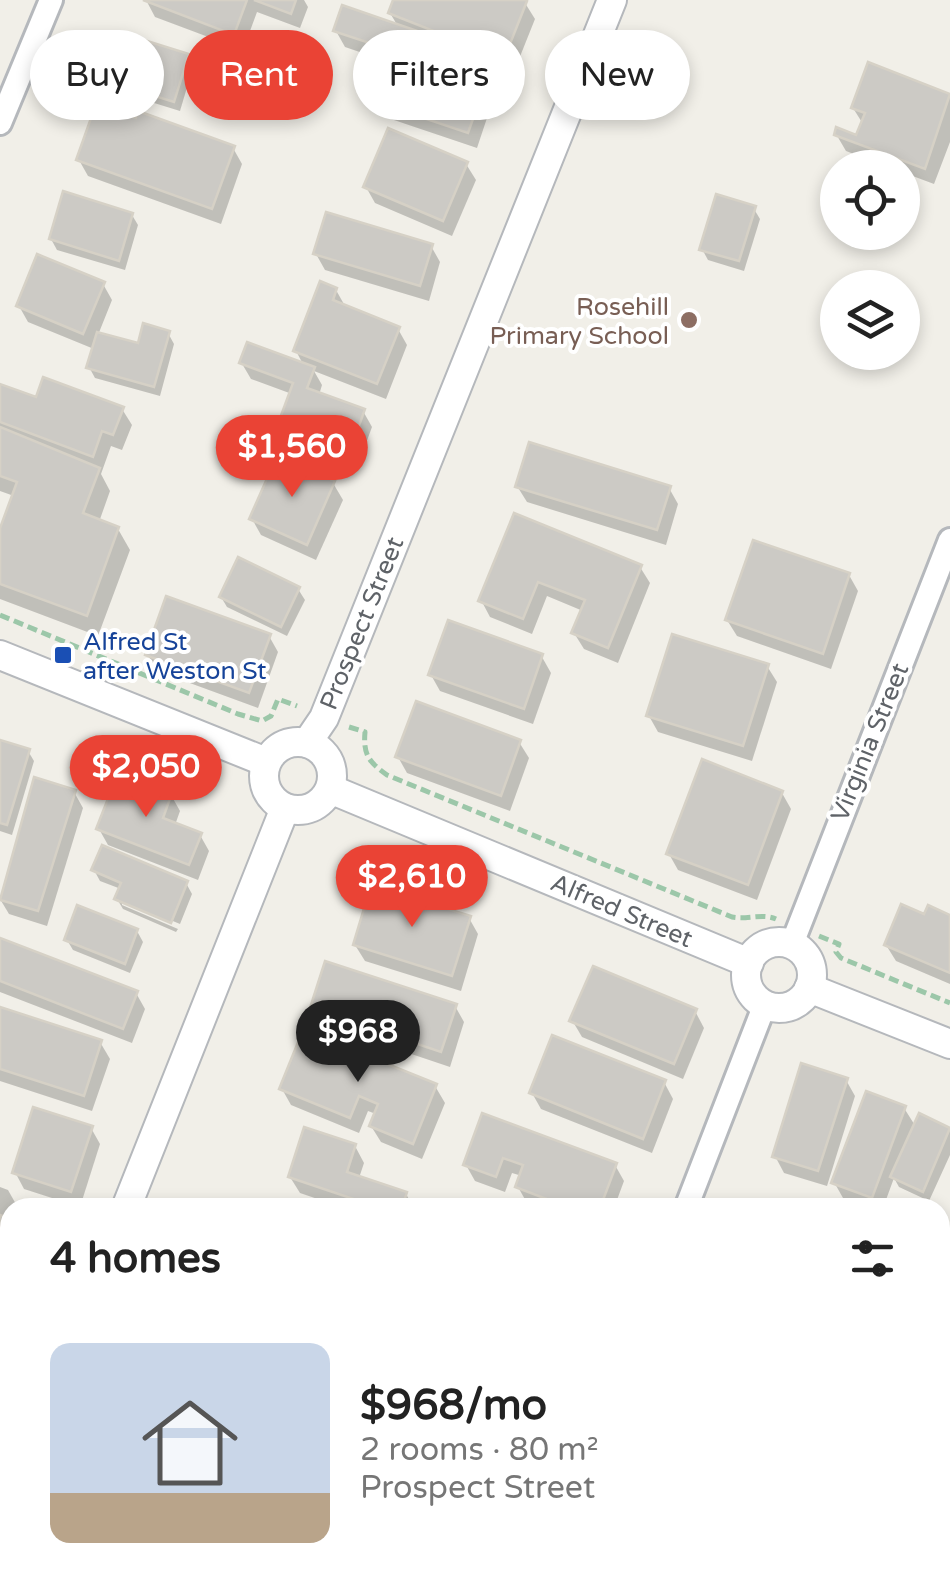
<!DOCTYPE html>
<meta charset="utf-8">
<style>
:root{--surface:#fff;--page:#f2f2f2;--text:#222;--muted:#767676;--accent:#ea4335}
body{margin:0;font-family:"Varela Round",sans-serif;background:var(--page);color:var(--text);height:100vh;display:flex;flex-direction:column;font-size:38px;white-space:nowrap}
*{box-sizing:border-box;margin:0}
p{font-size:32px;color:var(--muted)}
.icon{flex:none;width:55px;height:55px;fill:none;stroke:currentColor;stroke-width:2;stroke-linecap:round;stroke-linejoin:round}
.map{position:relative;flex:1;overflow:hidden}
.sheet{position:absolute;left:0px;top:1198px;width:950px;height:392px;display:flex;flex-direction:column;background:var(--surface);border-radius:30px 30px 0 0;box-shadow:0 5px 15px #0003}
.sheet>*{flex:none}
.banner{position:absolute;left:30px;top:30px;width:890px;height:90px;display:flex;gap:20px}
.controls{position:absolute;left:820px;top:150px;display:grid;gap:20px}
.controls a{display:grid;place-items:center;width:100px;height:100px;border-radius:50%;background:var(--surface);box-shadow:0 5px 15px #0003;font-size:50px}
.price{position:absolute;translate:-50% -85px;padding:0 22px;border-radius:35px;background:var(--accent);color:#fff;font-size:32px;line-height:65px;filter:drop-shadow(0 2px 5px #0008)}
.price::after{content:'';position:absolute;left:50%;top:60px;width:30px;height:22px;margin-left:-15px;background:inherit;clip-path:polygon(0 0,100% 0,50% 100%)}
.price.active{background:#222;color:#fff}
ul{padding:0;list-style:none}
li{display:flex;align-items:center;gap:30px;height:250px;padding:0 50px}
li span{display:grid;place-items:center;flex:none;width:280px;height:200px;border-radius:20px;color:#555}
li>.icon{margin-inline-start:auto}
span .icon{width:120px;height:120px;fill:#fffc;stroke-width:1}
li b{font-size:42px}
h2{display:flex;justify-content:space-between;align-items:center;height:120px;padding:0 50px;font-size:42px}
.chip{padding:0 35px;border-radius:45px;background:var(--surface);box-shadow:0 5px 15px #0003;font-size:35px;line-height:90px}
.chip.active{background:var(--accent);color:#fff}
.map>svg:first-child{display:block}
</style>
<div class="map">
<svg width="950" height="1589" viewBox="0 0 950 1589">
<rect width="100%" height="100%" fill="#f1efe8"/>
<g fill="#0003">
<polygon points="146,0 304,0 308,7 300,28 257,12 243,50 155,17"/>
<polygon points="396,0 518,0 525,3 535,19 513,74 426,40 433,52 426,74 481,93 490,109 477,148 385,117 376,101 389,62 345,47 336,31 399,28 390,13"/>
<polygon points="187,56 193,67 180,111 125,94 119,84"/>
<polygon points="870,66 950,97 950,142 934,184 902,172 902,168 890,168 846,151 836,134 857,138 863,124 853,108"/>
<polygon points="233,148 242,164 221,224 88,176 79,160"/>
<polygon points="466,164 476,180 452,236 375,203 366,187"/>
<polygon points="754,209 760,219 744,271 708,260 702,249"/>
<polygon points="132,215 138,225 125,270 57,250 51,239"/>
<polygon points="431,246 440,262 429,301 325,270 316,254"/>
<polygon points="103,284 112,300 98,335 139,346 168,333 174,344 160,396 95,378 89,367 94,349 28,322 19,306"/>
<polygon points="336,290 345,306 398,329 407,345 386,399 314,371 322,385 319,395 363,411 372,427 359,462 291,437 282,421 292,394 251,379 241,362 304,366 296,351"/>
<polygon points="0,386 37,400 122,409 132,425 122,450 111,446 101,474 110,491 99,522 118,529 130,550 98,636 0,599 0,535 14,496 0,491"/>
<polygon points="333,483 343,500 316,560 261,535 252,519"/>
<polygon points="517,486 669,488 678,504 666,545 527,502"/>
<polygon points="515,516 640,567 650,583 618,663 584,649 574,633 583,611 547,596 532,634 490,617 481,600"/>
<polygon points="849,575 858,591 831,669 737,636 727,620"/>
<polygon points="298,589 305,600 287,636 227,607 221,597"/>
<polygon points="269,636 278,652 258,708 157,671 147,654"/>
<polygon points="542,657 551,673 533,724 440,691 431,675"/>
<polygon points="767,666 777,682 752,761 658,732 649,716"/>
<polygon points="0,742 28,751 34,761 12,835 0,831"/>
<polygon points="519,742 529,758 510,811 407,773 398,757"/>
<polygon points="35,780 74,792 83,808 47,926 9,914 0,899"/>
<polygon points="782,793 791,809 757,900 678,870 669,854"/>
<polygon points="171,795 180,811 175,825 200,835 209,851 198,880 108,845 99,829"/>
<polygon points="94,870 186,883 192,894 180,924 122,900 122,905 178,929 176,932 123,909 117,899 121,889 100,881"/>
<polygon points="950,917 950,984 896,961 886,945 926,918"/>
<polygon points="469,918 478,934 461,991 365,961 355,945"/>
<polygon points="137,931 143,942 130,973 73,950 67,940"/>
<polygon points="0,940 136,993 145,1009 132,1043 0,992"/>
<polygon points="455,1006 464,1022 450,1067 322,1024 312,1008"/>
<polygon points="0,1010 100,1042 110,1059 92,1111 0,1081"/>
<polygon points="695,1011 704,1028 683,1079 582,1037 572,1020"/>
<polygon points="846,1080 855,1096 827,1186 784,1173 775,1156"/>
<polygon points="664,1082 673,1099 652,1153 541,1109 532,1093"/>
<polygon points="435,1086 445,1103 422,1159 381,1142 371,1126 376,1114 368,1111 359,1133 291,1105 282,1089"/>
<polygon points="904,1108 916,1127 920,1117 950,1130 950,1155 929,1201 899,1187 894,1178 883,1208 843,1198 834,1182"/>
<polygon points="484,1116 615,1165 624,1181 614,1208 538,1208 527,1203 518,1187 522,1176 512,1173 505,1192 475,1181 466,1165"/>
<polygon points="91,1128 100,1144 80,1207 24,1189 15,1172"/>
<polygon points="355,1146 364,1163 359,1178 406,1194 414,1208 344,1208 300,1193 290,1177"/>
<polygon points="0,1187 8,1190 17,1206 10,1208 10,1266 0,1262"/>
<polygon points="0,1269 10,1273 10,1329 3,1346"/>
<polygon points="83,1580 261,1580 266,1589 108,1589"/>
<polygon points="346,1580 462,1580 458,1589 370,1589"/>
<polygon points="619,1580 684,1580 682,1589 624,1589"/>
</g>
<g fill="#cccac5" stroke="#d6d1c6" stroke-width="2.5">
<polygon points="143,0 247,0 234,35"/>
<polygon points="254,0 296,0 291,14"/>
<polygon points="393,0 525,0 527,1 504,59 388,13"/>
<polygon points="342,5 426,34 415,68 483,91 468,133 373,101 391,50 333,31"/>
<polygon points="131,36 189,54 174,102 116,84"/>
<polygon points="868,62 950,94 925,169 834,135 836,127 856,135 865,113 851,108"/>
<polygon points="96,104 136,118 138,111 235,146 212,209 76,160"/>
<polygon points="388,128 468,162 443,221 363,187"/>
<polygon points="63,191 133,213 119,261 49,239"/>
<polygon points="716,194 756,206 739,261 699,250"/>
<polygon points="326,212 433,244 420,286 313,254"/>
<polygon points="37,254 105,282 83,334 16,306"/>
<polygon points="320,281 337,288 333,300 400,327 377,384 293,351"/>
<polygon points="143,323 170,331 154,387 86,368 97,332 138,343"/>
<polygon points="247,342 315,367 307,388 365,409 351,448 279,421 293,383 239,363"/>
<polygon points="43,377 124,407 113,435 102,431 93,457 0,422 0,384 36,397"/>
<polygon points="0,427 100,468 83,513 119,527 87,616 0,584 0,528 17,482 0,476"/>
<polygon points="529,442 671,486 657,530 515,487"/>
<polygon points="277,456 335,481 307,545 249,519"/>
<polygon points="514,513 642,565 608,648 571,633 585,600 538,582 523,619 478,601"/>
<polygon points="753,540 850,573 823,654 725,620"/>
<polygon points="238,557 300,587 281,627 219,597"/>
<polygon points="166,596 271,634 249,693 145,655"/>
<polygon points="448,620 543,654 524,709 428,675"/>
<polygon points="672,634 769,664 743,746 646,716"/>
<polygon points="416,701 521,740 501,796 395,757"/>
<polygon points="0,740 30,749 7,825 0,823"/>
<polygon points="702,759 783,791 748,885 666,854"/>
<polygon points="118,773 172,793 163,818 202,833 189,865 96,829"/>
<polygon points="34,777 76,790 38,911 0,900"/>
<polygon points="102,845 188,881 171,923 114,899 121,883 91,870"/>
<polygon points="371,885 471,916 452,976 353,945"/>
<polygon points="901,904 924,914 928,905 950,915 950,973 884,945"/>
<polygon points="77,905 138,929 125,964 64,940"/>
<polygon points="0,938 138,991 123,1029 0,981"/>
<polygon points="325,961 457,1004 441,1052 310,1008"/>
<polygon points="593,966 697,1009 674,1064 569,1021"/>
<polygon points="0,1007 102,1040 84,1096 0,1069"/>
<polygon points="303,1030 437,1084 413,1144 369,1126 378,1104 359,1096 350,1118 279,1089"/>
<polygon points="552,1035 666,1080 643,1139 529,1093"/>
<polygon points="801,1063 848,1078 818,1171 772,1157"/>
<polygon points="866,1091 906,1106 872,1198 831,1183"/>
<polygon points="33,1107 93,1126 71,1192 12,1173"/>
<polygon points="482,1113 617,1163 600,1208 570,1208 515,1187 523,1165 503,1158 496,1177 463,1165"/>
<polygon points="919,1113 950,1128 923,1192 890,1177"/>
<polygon points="304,1127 356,1144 347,1172 407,1192 402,1208 380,1208 288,1177"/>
<polygon points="0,1215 10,1219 10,1255 0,1251"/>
<polygon points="0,1267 10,1270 10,1291 0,1317"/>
<polygon points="34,1580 41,1580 65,1589 31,1589"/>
<polygon points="125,1580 253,1580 249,1589 150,1589"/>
<polygon points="376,1580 447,1580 444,1589 399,1589"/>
<polygon points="676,1580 673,1589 641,1589 616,1581"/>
</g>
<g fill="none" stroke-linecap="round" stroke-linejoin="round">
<g stroke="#b5b8bc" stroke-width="28">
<g id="minor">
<polyline points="0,123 51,0"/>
<polyline points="792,944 950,540"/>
<polyline points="686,1208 765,1004"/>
<polyline points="536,1589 540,1580"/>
</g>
</g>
<g stroke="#b5b8bc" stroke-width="32">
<g id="tertiary">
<polyline points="0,655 266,762"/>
<circle cx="298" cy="776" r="34"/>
<polyline points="307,743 324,718 612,0"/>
<polyline points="330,789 749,963"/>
<circle cx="779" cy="975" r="33"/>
<polyline points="809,988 950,1044"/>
<polyline points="126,1208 285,808"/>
<polyline points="0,1524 10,1499"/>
</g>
</g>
<g stroke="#9cc7a9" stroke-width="5" stroke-dasharray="10 5" stroke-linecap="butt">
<polyline points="0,615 238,714 262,721 271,716 278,699 297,706"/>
<path d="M349,727l16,5c-2,23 4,30 22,43l345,142c16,3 30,-4 44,2"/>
<polyline points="819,936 839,944 836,952 841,958 950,1003"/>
</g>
<use href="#minor" stroke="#fff" stroke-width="22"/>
<use href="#tertiary" stroke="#fff" stroke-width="28"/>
</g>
<circle fill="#8d6e63" stroke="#fff" stroke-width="4" cx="689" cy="320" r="10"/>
<rect fill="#1a4fb4" stroke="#fff" stroke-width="4" x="53" y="645" width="20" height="20" rx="5"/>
<g text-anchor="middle" stroke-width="8" stroke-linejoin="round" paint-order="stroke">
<g font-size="25" fill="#785e54" stroke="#fff" text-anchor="end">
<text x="669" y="315">Rosehill<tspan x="669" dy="29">Primary School</tspan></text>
</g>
<g font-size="25" fill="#5f6368" stroke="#fff">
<text transform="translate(361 623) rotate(-68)" y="9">Prospect Street</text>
<text transform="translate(869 742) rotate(-68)" y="9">Virginia Street</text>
<text transform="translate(622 910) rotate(23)" y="9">Alfred Street</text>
</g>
<g font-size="25" fill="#164399" stroke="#fff" text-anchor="start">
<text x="83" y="650">Alfred St<tspan x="83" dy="29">after Weston St</tspan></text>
</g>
</g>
</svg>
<div class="controls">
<a><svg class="icon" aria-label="locate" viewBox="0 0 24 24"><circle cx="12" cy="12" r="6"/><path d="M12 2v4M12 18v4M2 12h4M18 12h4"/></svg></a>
<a><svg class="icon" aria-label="layers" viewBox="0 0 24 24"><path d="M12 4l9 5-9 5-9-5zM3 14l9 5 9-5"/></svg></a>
</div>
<b class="price" style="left:292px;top:500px">$1,560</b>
<b class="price" style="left:146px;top:820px">$2,050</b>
<b class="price" style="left:412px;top:930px">$2,610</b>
<b class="price active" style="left:358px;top:1085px">$968</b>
<div class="banner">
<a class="chip">Buy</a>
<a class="chip active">Rent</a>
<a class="chip">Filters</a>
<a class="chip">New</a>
</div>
<section class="sheet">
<h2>4 homes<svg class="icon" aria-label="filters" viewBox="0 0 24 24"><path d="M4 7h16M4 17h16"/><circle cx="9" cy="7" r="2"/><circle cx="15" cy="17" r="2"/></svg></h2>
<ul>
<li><span style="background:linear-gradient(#c9d6e8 75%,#b9a48a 0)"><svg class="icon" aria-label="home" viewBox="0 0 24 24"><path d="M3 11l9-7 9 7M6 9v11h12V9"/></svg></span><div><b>$968/mo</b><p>2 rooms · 80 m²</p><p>Prospect Street</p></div></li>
</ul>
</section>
</div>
